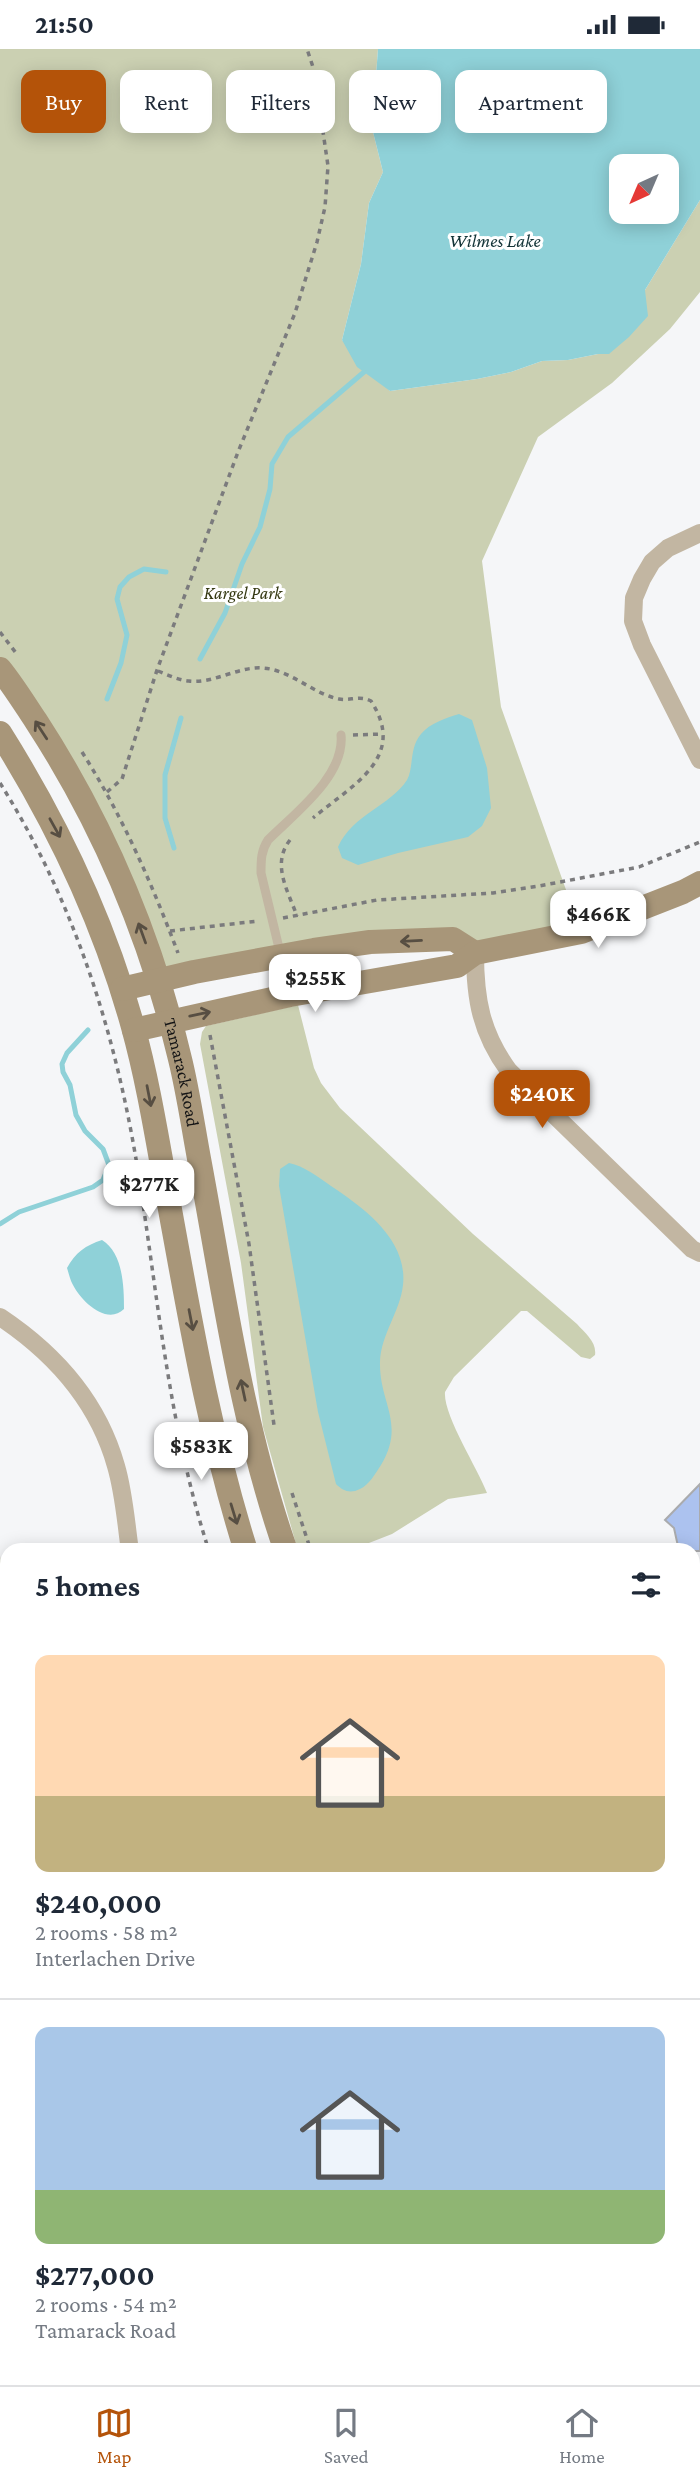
<!DOCTYPE html>
<meta charset="utf-8">
<style>
:root{--surface:#fff;--page:#f6f6f7;--text:#1f2937;--muted:#747a83;--line:#e0e1e3;--accent:#b45309}
body{margin:0;font-family:"Crimson Pro",serif;background:var(--page);color:var(--text);height:100vh;display:flex;flex-direction:column;font-size:26px;white-space:nowrap}
*{box-sizing:border-box;margin:0}
p{font-size:23px;color:var(--muted)}
.icon{flex:none;width:38px;height:38px;fill:none;stroke:currentColor;stroke-width:2;stroke-linecap:round;stroke-linejoin:round}
.map{position:relative;flex:1;overflow:hidden}
.sheet{position:absolute;left:0px;top:1494px;width:700px;height:842px;display:flex;flex-direction:column;background:var(--surface);border-radius:21px 21px 0 0;box-shadow:0 4px 18px #0003}
.sheet>*{flex:none}
.guide{position:absolute;left:21px;top:21px;width:658px;height:63px;display:flex;gap:14px}
.needle{width:46px;rotate:224deg}
.tools{position:absolute;left:609px;top:105px;display:grid;gap:14px}
.tools a{display:grid;place-items:center;width:70px;height:70px;border-radius:14px;background:var(--surface);box-shadow:0 4px 18px #0003;font-size:35px}
.price{position:absolute;translate:-50% -60px;padding:0 16px;border-radius:14px;background:#fff;color:#222;font-size:23px;line-height:46px;filter:drop-shadow(0 2px 4px #0008)}
.price::after{content:'';position:absolute;left:50%;top:42px;width:21px;height:16px;margin-left:-10px;background:inherit;clip-path:polygon(0 0,100% 0,50% 100%)}
.price.selected{background:var(--accent);color:#fff}
ul{padding:0;list-style:none}
li{display:grid;align-content:center;gap:14px;height:371px;padding:0 35px}
li+li{border-top:2px solid var(--line)}
li span{display:grid;place-items:center;height:217px;border-radius:14px;color:#555}
li>.icon{margin-inline-start:auto}
span .icon{width:126px;height:126px;fill:#fffc;stroke-width:1}
li b{font-size:30px}
h2{display:flex;justify-content:space-between;align-items:center;height:84px;padding:0 35px;font-size:30px}
.pill{padding:0 24px;border-radius:14px;background:var(--surface);box-shadow:0 4px 18px #0003;font-size:24px;line-height:63px}
.pill.selected{background:var(--accent);color:#fff}
.status{display:flex;justify-content:space-between;align-items:center;height:49px;padding:0 35px;background:var(--surface);direction:ltr}
.status svg{height:19px;fill:currentColor}
.tabs{display:flex;justify-content:space-around;align-items:center;height:98px;border-top:2px solid var(--line);background:var(--surface);font-size:19px;color:var(--muted)}
.tabs a{display:grid;justify-items:center;gap:4px}
.tabs .selected{color:var(--accent)}
.map>svg:first-child{display:block}
</style>
<div class="status"><b>21:50</b><svg viewBox="0 0 49 12"><path d="M0 12V9h3v3zM5 12V6h3v6zM10 12V3h3v9zM15 12V0h3v12zM26 1h20v11H26zM47 4h2v5h-2z"/></svg></div>
<div class="map">
<svg width="700" height="2336" viewBox="0 0 700 2336">
<rect width="100%" height="100%" fill="#f5f6f8"/>
<g fill="#cbd0b2">
<polygon points="0,0 378,0 372,79 383,123 369,154 361,215 342,291 390,342 477,330 511,323 542,312 568,311 598,305 645,241 700,151 700,243 670,280 612,334 538,388 482,512 501,658 581,883 475,904 453,890 159,931 131,852 0,620"/>
<path d="M298,956l16,63 7,15 19,25 133,126 104,90c8,9 20,18 18,31l-5,4 -9,-2 -54,-46h-6l-67,66 -9,15c-2,23 32,75 42,101l-39,6 -56,35 -41,16 -50,1 -5,-7 -33,-117 -22,-164 -41,-219 2,-12 4,-6z"/>
<polygon points="0,1507 7,1563 7,1913 0,1917"/>
<polygon points="693,1711 700,1711 700,1876 695,1887 700,1910 700,2265 693,2255"/>
</g>
<g fill="#8fd1d8" fill-rule="evenodd">
<path d="M378,0h322v151l-55,90 3,26 -19,21 -20,17h-11l-30,6 -26,1 -31,11 -34,7 -87,12 -33,-24 -15,-27 19,-76 8,-61 14,-31 -11,-44zM667,117v46h-46v-46z"/>
<path d="M459,665l13,6 15,48 4,40 -9,18 -14,11 -70,16 -40,12 -16,-7 -4,-11c15,-33 52,-41 69,-67 7,-13 2,-32 14,-46 9,-11 25,-16 38,-20z"/>
<path d="M289,1114c15,3 29,14 42,23 33,22 77,54 72,99 -3,27 -22,49 -23,77 -1,41 26,61 1,103 -6,9 -12,20 -21,24 -10,5 -17,2 -24,-5l-18,-72 -39,-226 1,-17z"/>
<path d="M102,1191c21,13 22,46 22,69 -17,17 -43,-8 -51,-24 -3,-5 -4,-11 -6,-17 8,-15 19,-23 35,-28z"/>
</g>
<g fill="none" stroke-linecap="round" stroke-linejoin="round">
<g stroke="#8fd1d8" stroke-width="5">
<polyline points="200,610 225,564 242,515 260,478 270,440 272,415 288,388 364,323"/>
<polyline points="107,650 121,614 127,586 117,550 120,538 129,528 144,520 166,523"/>
<polyline points="174,799 165,769 165,726 181,669"/>
<polyline points="0,1175 19,1163 93,1138 103,1131 109,1116 103,1100 85,1082 76,1066 70,1036 63,1023 62,1015 67,1004 88,981"/>
</g>
</g>
<polygon fill="#acc2ef" stroke="#aaabad" stroke-width="2" points="700,1435 700,1502 679,1502 674,1479 665,1471"/>
<g fill="none" stroke-linecap="round" stroke-linejoin="round">
<g stroke="#7b7b7d" stroke-width="3.5" stroke-dasharray="5 5" stroke-linecap="butt">
<polyline points="0,583 16,604"/>
<path d="M158,622c10,4 20,9 31,10 25,3 49,-15 74,-13 28,2 50,26 76,31 11,2 21,-4 32,2 37,57 -19,84 -58,117"/>
<polyline points="353,686 382,685"/>
<path d="M82,703c40,63 70,132 96,201"/>
<path d="M0,734c73,116 115,248 137,382 21,130 31,259 72,386"/>
<polyline points="107,743 122,730 157,621 238,403 295,264 317,193 325,158 328,117 314,21 307,0"/>
<path d="M290,791c-19,24 -2,51 7,76"/>
<polyline points="283,869 377,851 493,844 539,837 639,818 700,793"/>
<polyline points="170,882 258,872"/>
<polyline points="210,986 249,1195 274,1376"/>
<polyline points="292,1444 311,1502"/>
<polyline points="693,2261 700,2272"/>
</g>
<g stroke="#c2b6a2" stroke-width="9">
<path d="M290,945l-29,-121c0,-13 0,-22 7,-33 27,-27 77,-64 73,-105"/>
<polyline points="119,2329 126,2336"/>
<polyline points="264,2329 271,2336"/>
</g>
<g stroke="#c2b6a2" stroke-width="18">
<polyline points="700,484 668,499 652,513 642,530 634,549 633,572 642,596 700,711"/>
<path d="M475,904c0,46 6,80 34,118l183,178 8,4"/>
<path d="M0,1268c54,36 98,85 116,149 8,27 10,57 14,85"/>
<polyline points="0,2074 7,2071"/>
<polyline points="429,2329 433,2336"/>
<polyline points="220,2336 227,2329"/>
</g>
<g stroke="#a89679" stroke-width="24">
<path id="s1" d="M0,620c13,16 24,34 36,52 67,103 114,214 143,334 9,35 14,72 21,109 24,129 42,262 86,387"/>
<path d="M0,684c58,92 104,189 133,294 15,54 24,111 34,166 22,120 42,241 79,358"/>
<polyline points="122,940 194,923 314,901 370,893 453,890 475,904"/>
<polyline points="134,981 290,946 457,917 475,904 581,883 683,843 700,834"/>
<polyline points="693,2302 700,2311"/>
<polyline points="665,2329 670,2336"/>
</g>
</g>
<defs><path id="oneway-shaft" d="M-6 0H5M1.5-3L5.5 0L1.5 3" fill="none" stroke-width="1.6" stroke-linecap="round" stroke-linejoin="round" transform="scale(1.75)"/></defs>
<g stroke="#574e42">
<use href="#oneway-shaft" transform="translate(41 681) rotate(-123)"/>
<use href="#oneway-shaft" transform="translate(55 779) rotate(61)"/>
<use href="#oneway-shaft" transform="translate(142 884) rotate(-110)"/>
<use href="#oneway-shaft" transform="translate(411 892) rotate(177)"/>
<use href="#oneway-shaft" transform="translate(200 965) rotate(-12)"/>
<use href="#oneway-shaft" transform="translate(149 1047) rotate(79)"/>
<use href="#oneway-shaft" transform="translate(191 1271) rotate(79)"/>
<use href="#oneway-shaft" transform="translate(243 1341) rotate(-102)"/>
<use href="#oneway-shaft" transform="translate(234 1465) rotate(73)"/>
</g>
<g text-anchor="middle" stroke-width="6" stroke-linejoin="round" paint-order="stroke">
<g font-size="18" font-style="italic" fill="#353912" stroke="#fff">
<text x="243" y="550">Kargel Park</text>
</g>
<g font-size="18" fill="#141415" stroke="#fff">
<text dy="6" stroke="none"><textPath href="#s1" startOffset="446">Tamarack Road</textPath></text>
</g>
<g font-size="19" font-style="italic" fill="#133438" stroke="#fff">
<text x="495" y="198">Wilmes Lake</text>
</g>
</g>
</svg>
<div class="tools">
<a><svg class="needle" viewBox="-14 -14 28 28"><path d="M0-13l5 13h-10z" fill="#e53935"/><path d="M0 13l5-13h-10z" fill="#747a83"/></svg></a>
</div>
<b class="price" style="left:598px;top:901px">$466K</b>
<b class="price" style="left:315px;top:965px">$255K</b>
<b class="price selected" style="left:542px;top:1081px">$240K</b>
<b class="price" style="left:149px;top:1171px">$277K</b>
<b class="price" style="left:201px;top:1433px">$583K</b>
<div class="guide">
<a class="pill selected">Buy</a>
<a class="pill">Rent</a>
<a class="pill">Filters</a>
<a class="pill">New</a>
<a class="pill">Apartment</a>
</div>
<section class="sheet">
<h2>5 homes<svg class="icon" aria-label="filters" viewBox="0 0 24 24"><path d="M4 7h16M4 17h16"/><circle cx="9" cy="7" r="2"/><circle cx="15" cy="17" r="2"/></svg></h2>
<ul>
<li><span style="background:linear-gradient(#ffd9b3 65%,#c2b280 0)"><svg class="icon" aria-label="home" viewBox="0 0 24 24"><path d="M3 11l9-7 9 7M6 9v11h12V9"/></svg></span><div><b>$240,000</b><p>2 rooms · 58 m²</p><p>Interlachen Drive</p></div></li>
<li><span style="background:linear-gradient(#a9c7e8 75%,#8fb573 0)"><svg class="icon" aria-label="home" viewBox="0 0 24 24"><path d="M3 11l9-7 9 7M6 9v11h12V9"/></svg></span><div><b>$277,000</b><p>2 rooms · 54 m²</p><p>Tamarack Road</p></div></li>
</ul>
</section>
</div>
<nav class="tabs">
<a class="selected"><svg class="icon" aria-label="map" viewBox="0 0 24 24"><path d="M3 6l6-2 6 2 6-2v14l-6 2-6-2-6 2zM9 4v14M15 6v14"/></svg>Map</a>
<a><svg class="icon" aria-label="saved" viewBox="0 0 24 24"><path d="M7 4h10v16l-5-4-5 4z"/></svg>Saved</a>
<a><svg class="icon" aria-label="home" viewBox="0 0 24 24"><path d="M3 11l9-7 9 7M6 9v11h12V9"/></svg>Home</a>
</nav>
